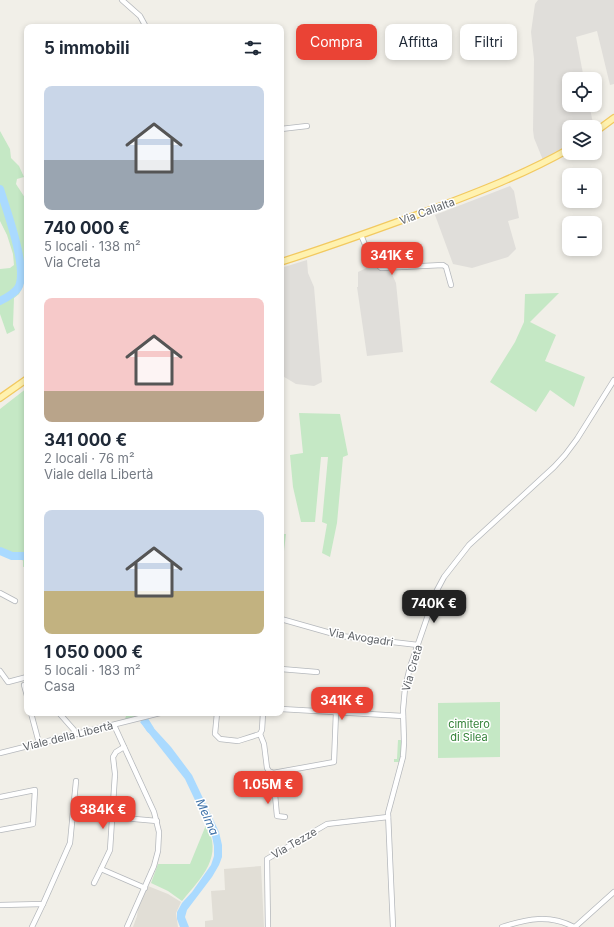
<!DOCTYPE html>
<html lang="it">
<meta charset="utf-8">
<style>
:root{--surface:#fff;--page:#f6f6f7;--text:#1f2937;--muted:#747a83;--accent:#ea4335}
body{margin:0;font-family:Inter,sans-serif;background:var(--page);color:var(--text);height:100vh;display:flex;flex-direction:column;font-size:15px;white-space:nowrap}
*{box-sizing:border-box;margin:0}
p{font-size:13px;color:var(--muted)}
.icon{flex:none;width:22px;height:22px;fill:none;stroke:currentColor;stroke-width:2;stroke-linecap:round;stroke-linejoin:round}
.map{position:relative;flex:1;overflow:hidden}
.sheet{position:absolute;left:24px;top:24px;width:260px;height:692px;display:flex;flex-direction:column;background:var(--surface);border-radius:8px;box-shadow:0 2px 6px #0003}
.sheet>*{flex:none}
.hud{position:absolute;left:296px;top:24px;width:258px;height:36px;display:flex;gap:8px}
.controls{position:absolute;left:562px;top:72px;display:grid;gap:8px}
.controls a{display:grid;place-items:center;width:40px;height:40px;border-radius:8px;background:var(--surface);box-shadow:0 2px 6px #0003;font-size:20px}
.price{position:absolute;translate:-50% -34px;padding:0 9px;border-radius:8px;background:var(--accent);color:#fff;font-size:13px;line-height:26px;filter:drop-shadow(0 1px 2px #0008)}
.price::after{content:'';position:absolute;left:50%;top:24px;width:12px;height:9px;margin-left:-6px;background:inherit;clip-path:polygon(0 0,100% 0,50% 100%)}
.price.on{background:#222;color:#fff}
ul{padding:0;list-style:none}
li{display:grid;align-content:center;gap:8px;height:212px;padding:0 20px}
li span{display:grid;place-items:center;height:124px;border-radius:8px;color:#555}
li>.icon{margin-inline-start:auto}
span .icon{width:72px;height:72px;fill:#fffc;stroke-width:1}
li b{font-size:17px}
h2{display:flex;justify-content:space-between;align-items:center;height:48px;padding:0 20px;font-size:17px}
.tag{padding:0 14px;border-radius:8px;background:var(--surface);box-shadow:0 2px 6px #0003;font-size:14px;line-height:36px}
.tag.on{background:var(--accent);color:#fff}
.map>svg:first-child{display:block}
</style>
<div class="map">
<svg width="614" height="927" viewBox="0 0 614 927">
<rect width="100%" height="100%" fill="#f1efe8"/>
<g fill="#e0deda">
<polygon points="538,0 614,0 614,84 610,85 597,31 576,37 584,79 569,79 569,105 589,105 594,127 569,127 569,146 543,160 534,138 533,130 534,59 531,32 535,4"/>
<polygon points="510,186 514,191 519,218 508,221 516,249 508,257 472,268 453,264 435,215"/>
<polygon points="385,259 396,283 403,352 367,356 357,287 358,287 358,272"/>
<polygon points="307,260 308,273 314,287 322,382 314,386 296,384 281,375 281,307 284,307 284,267"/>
</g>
<g fill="#e1ded6">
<polygon points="261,866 264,927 205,927 205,921 213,920 211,891 225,890 224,869"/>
<polygon points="148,886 168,894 181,902 176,913 178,927 133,927 137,916 138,908"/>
</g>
<g fill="#c5e8c5">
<polygon points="0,131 10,149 11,158 19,166 24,177 17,179 16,184 27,201 27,271 22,288 19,294 14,298 13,325 15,330 7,334 0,314 0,269 10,268 14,265 13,254 7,235 0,221"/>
<polygon points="559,293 530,322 556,335 545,361 585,377 574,407 550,390 536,412 490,382 515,342 524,322 525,294"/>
<polygon points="27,388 27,566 23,567 23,561 21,558 8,556 0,553 0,409"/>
<polygon points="299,413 340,414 348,455 343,457 337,523 330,557 322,553 327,524 322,522 328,457 321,457 315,522 301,522 293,487 290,455 303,453"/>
<polygon points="281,534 286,534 281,576"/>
<polygon points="500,702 500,757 438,758 438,703"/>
<polygon points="127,713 145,713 145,714 125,719"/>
<polygon points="398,740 402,740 400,762 394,762 394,759 397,759"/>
<path d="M206,825c18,31 -4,52 -24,76l-14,-10 -17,-8 7,-19h32z"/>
</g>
<polygon fill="#aadaff" points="148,720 150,724 171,747 192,775 219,832 222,845 222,857 219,865 212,877 187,910 185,917 189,927 180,927 177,919 177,912 182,903 192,892 211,865 214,856 214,846 212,836 185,779 140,722"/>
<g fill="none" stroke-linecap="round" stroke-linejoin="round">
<g stroke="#aadaff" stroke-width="8">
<path d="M0,189c6,20 29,81 18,99 -4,6 -12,10 -18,13"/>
<polyline points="0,551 12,556 27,556"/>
<polyline points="140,713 150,729"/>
</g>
<g stroke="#b5b8bc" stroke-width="6">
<g id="minor">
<polyline points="122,0 140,16 146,27"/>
<polyline points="281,129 307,126"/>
<polyline points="361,235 366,247 369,247 378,265 381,268 443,265 446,267 451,285"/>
<polyline points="0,593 15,601"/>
<polyline points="281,619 341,636 418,645"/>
<polyline points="281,669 317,672"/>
<polyline points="0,671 8,682 27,677"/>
<polyline points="24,685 27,696"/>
<polyline points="281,709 403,716"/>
<polyline points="31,713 39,743"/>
<polyline points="59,713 74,730 75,734"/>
<polyline points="217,713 215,734 220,739 238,741 260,734"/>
<polyline points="263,713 262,730 260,734 264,744 267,768 269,771 273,773 334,762 336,712"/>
<polyline points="114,725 154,812 159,832 158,851 154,866 127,927"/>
<polyline points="124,747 116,752 113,757 115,774 110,850 101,869 145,888"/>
<polyline points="0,753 160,713"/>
<polyline points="273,773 277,816 285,817"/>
<polyline points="0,797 35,790 33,824 0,830"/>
<polyline points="112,817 157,821"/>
<polyline points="94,883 101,869"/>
<polyline points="0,905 43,904 70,843 76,781"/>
<polyline points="32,927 43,904"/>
<polyline points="268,927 267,859 327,824 388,817"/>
<polyline points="393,927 388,813 403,757 404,742 403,710 405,688 410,667 436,592 444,577 469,545 554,467 565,455 577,439 614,380"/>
<path d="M502,927c25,-8 47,-13 72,0"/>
<polyline points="575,927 614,892"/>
</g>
</g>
<g stroke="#f2c960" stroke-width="8">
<g id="major">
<polyline points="595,132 614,118"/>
<path d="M281,262c50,-16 100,-34 149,-52 48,-18 95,-36 139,-61"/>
<polyline points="0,398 27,379"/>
</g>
</g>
<use href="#minor" stroke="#fff" stroke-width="4.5"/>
<use href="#major" stroke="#fff2af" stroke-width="5.5"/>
</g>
<g text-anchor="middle" stroke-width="3" stroke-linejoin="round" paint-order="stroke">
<g font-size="11" fill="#5f6368" stroke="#fff">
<text transform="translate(427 211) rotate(-20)" y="4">Via Callalta</text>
<text transform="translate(361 637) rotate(9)" y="4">Via Avogadri</text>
<text transform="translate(412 668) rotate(-74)" y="4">Via Creta</text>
<text transform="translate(68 736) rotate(-14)" y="4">Viale della Libertà</text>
<text transform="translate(294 843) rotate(-30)" y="4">Via Tezze</text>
</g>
<g font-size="11" fill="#348238" stroke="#fff">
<text x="469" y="728">cimitero<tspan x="469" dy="13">di Silea</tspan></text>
</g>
<g font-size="12" font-style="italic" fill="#4174aa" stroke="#fff">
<text transform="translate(207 817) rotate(66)" y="4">Melma</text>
</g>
</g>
</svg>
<div class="controls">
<a><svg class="icon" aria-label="locate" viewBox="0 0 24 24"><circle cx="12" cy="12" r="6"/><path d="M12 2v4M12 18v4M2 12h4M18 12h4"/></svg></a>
<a><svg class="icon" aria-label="layers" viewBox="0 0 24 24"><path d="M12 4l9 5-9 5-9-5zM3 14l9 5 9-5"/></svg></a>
<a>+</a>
<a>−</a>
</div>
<b class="price" style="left:392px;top:276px">341K €</b>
<b class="price on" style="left:434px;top:624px">740K €</b>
<b class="price" style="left:342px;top:721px">341K €</b>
<b class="price" style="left:268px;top:805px">1.05M €</b>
<b class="price" style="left:103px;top:830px">384K €</b>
<div class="hud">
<a class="tag on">Compra</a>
<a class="tag">Affitta</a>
<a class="tag">Filtri</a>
</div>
<section class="sheet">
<h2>5 immobili<svg class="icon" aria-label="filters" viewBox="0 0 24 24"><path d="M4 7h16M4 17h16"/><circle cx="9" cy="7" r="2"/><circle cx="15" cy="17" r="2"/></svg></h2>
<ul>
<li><span style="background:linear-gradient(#c9d6e8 60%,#9aa5b1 0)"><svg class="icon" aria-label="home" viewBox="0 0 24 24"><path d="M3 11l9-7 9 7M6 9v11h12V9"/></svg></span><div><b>740 000 €</b><p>5 locali · 138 m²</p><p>Via Creta</p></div></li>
<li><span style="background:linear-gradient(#f6c9c9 75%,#b9a48a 0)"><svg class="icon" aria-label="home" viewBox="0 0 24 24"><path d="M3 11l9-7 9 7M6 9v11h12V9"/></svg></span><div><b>341 000 €</b><p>2 locali · 76 m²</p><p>Viale della Libertà</p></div></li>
<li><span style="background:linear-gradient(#c9d6e8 65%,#c2b280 0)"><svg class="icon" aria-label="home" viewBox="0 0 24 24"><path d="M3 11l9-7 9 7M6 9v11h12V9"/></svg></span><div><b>1 050 000 €</b><p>5 locali · 183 m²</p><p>Casa</p></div></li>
</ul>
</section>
</div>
